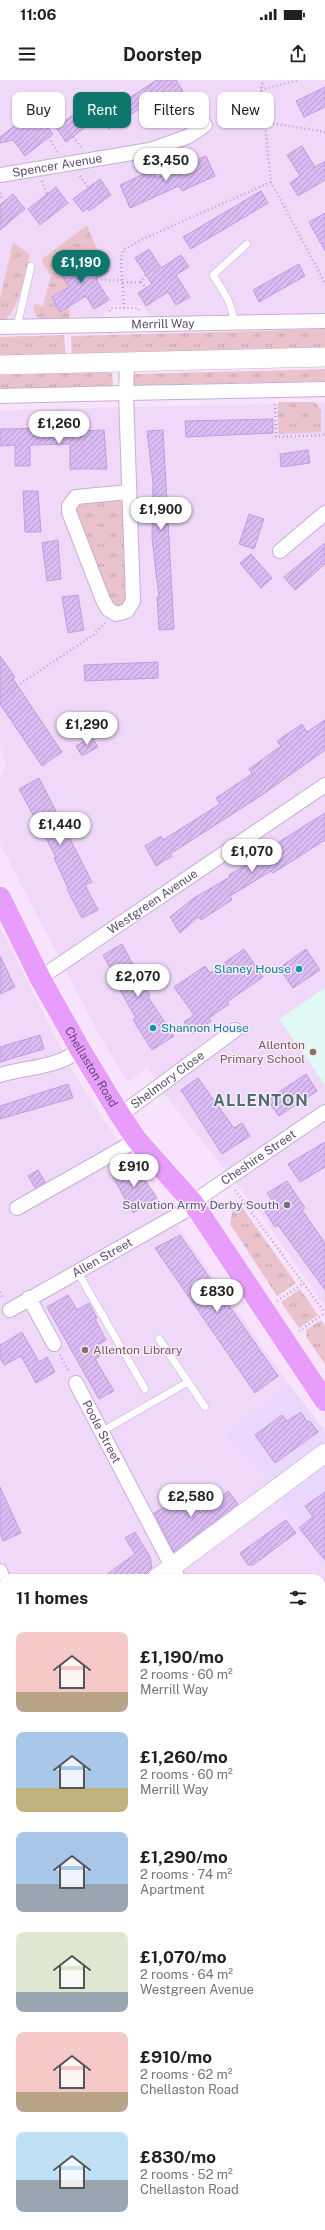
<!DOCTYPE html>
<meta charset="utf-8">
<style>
:root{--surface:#fff;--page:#f6f6f6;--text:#202124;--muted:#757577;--accent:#0f766e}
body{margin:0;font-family:"Public Sans",sans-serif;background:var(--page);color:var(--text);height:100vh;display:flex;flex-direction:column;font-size:15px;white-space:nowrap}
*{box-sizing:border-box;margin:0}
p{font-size:13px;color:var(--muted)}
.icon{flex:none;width:22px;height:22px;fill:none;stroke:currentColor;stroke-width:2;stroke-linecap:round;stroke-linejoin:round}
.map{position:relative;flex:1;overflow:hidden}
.drawer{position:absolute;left:0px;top:1494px;width:325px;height:656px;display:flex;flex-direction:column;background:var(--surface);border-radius:12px 12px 0 0;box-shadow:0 1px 3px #0004}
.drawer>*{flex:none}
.banner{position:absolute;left:12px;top:12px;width:301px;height:36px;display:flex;gap:8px}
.price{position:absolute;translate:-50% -34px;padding:0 9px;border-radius:14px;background:#fff;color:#222;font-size:13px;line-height:26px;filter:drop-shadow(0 1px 2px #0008)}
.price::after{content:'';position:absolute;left:50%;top:24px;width:12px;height:9px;margin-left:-6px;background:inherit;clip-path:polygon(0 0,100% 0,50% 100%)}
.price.on{background:var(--accent);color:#fff}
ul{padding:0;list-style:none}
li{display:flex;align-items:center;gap:12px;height:100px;padding:0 16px}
li span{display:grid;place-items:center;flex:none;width:112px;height:80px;border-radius:8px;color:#555}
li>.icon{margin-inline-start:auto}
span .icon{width:48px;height:48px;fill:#fffc;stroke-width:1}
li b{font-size:17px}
h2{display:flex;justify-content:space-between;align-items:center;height:48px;padding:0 16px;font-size:17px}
.pill{padding:0 14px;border-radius:8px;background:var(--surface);box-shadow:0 1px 3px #0004;font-size:14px;line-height:36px}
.pill.on{background:var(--accent);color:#fff}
.status{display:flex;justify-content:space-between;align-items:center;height:28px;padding:0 20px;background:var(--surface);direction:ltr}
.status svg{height:11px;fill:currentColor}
header{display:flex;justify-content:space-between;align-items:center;height:52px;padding:0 16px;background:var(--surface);font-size:18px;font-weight:700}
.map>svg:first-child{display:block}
</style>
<div class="status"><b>11:06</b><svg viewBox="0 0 49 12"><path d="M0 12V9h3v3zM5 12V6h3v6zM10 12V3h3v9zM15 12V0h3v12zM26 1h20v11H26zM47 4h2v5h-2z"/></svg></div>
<header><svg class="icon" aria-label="menu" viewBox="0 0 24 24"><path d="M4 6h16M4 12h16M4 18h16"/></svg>Doorstep<svg class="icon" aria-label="share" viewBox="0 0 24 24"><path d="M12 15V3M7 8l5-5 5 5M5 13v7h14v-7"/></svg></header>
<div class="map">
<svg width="325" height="2150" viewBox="0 0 325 2150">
<defs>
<pattern id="grass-tufts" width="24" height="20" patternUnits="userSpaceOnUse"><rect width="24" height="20" fill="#eac2cc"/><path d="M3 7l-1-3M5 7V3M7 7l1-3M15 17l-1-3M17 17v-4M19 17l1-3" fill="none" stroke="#c1a0aa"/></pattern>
<pattern id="building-hatch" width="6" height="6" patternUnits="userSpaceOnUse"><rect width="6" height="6" fill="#dabbf2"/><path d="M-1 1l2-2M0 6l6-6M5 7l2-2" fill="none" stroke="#b49ac9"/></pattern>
</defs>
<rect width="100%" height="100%" fill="#f7e4fc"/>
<g fill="#f0d8f9">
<polygon points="0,0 325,0 325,234 155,239 140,225 111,225 100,241 0,242"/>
<polygon points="325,323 325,1227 260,1133 164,1014 148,988 128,1002 103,962 0,764 0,700 6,685 0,667 0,330"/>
<polygon points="0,847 72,990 103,1039 288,1303 224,1356 244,1371 282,1424 325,1489 325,1967 321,1968 321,1498 4,1498 4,2108 0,2110"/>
<polygon points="325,2025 325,2150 39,2150 47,2146 321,2146 321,2027"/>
</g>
<polygon fill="#e9d7fd" points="288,1303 325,1351 325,1489 282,1424 244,1371 224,1356"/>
<polygon fill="#e1f9f4" points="325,908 325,1005 279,939"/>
<g fill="url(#grass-tufts)">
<polygon points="87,145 100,177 79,189 71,176 56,185 69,207 52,217 60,232 69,227 70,239 43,240 37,237 33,228 35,224 43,226 51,196 42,182 42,179"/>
<path d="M13,163l17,11c-4,15 -12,66 -30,67v-23z"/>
<polygon points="325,249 325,270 72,278 71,256"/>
<polygon points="64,255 66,278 0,279 0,257"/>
<polygon points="325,289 325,301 135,305 132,302 133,295 137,294"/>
<polygon points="109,292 112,293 113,305 109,307 0,309 0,293"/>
<polygon points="278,322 315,322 321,330 321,352 278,354"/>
<polygon points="117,420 122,422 125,426 127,520 121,529 112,527 75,431 81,424"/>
<polygon points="234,1123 241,1126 296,1203 277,1216 230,1144"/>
<polygon points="300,1209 318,1235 299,1248 281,1222"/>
<polygon points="321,1240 325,1246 325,1284 307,1258 306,1250"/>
</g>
<g fill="url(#building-hatch)" stroke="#c39be5">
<polygon points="157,0 176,0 183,11 152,30 148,23 109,49 100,35 125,18 126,20"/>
<polygon points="325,7 325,27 304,37 296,21"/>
<polygon points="34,31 53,54 25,76 13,60 0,63 0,57"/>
<polygon points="77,32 79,35 83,32 91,43 66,62 56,48"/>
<polygon points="302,66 315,87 325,81 325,100 298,116 290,103 300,96 287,75"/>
<polygon points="206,76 215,96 182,111 179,106 130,128 120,105 153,90 157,98"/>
<polygon points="100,99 111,115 89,131 87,128 83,132 73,119"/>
<polygon points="56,107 68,123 40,145 28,129"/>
<polygon points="261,111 268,123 191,169 183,157"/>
<polygon points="13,114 25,129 0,150 0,125"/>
<polygon points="325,133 325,171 309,142"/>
<polygon points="149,169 161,188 181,175 189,187 176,195 190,217 176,225 168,212 146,226 138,213 152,204 135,178"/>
<polygon points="71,176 79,189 100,177 109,191 96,199 109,220 94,229 86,216 60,232 52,217 69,207 56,185"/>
<polygon points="299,184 305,196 259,222 253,210"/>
<polygon points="273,339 273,353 186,357 185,341"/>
<polygon points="64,348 64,352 104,350 107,389 70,389 70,364 30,365 30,386 15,386 15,365 0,366 0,349"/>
<polygon points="163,350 174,549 159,550 157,517 159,517 152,458 153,403 147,351"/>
<polygon points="308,370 310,383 281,387 280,374"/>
<polygon points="23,411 38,411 41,452 25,452"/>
<polygon points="249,434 264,439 254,469 239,464"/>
<polygon points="58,460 61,499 47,501 42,463"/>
<polygon points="325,463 325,484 295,510 284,497"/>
<polygon points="251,474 272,498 261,508 240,483"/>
<polygon points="78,515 84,550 68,553 62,517"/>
<polygon points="0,576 15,597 13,599 62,672 42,686 0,624"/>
<polygon points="158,582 158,598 85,601 84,585"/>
<polygon points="325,640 325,670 262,715 170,774 172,776 156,786 145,766 161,756 163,760 220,724 216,718 252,694 249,689 281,666 277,661 302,644 307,652"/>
<polygon points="92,657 98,667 82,676 76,666"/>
<polygon points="39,698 92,802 85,805 98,830 82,838 67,809 68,808 54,778 56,777 19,709"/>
<polygon points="325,733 325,760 273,793 271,791 230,816 232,820 201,840 198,837 180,853 170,837 194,818 230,797 229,795 261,776 260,774"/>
<polygon points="122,864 150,916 148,917 174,956 152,970 133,940 136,938 117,905 119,904 103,875"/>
<polygon points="244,869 263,897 227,922 229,924 209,938 211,941 193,954 184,942 194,935 174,907 205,886 210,893"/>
<polygon points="306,869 320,890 293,908 279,888"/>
<polygon points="0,876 15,907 0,914"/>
<polygon points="40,955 44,969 0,982 0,967"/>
<polygon points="306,994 317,1011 279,1036 267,1020"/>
<polygon points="198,998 234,1048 242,1043 250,1056 222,1074 181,1010"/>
<polygon points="68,1004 73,1018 0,1039 0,1026"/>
<polygon points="325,1062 325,1087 300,1102 288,1084"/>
<polygon points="134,1084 157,1118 133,1133 113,1097"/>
<polygon points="38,1090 45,1102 35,1108 28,1096"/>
<polygon points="287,1101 305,1128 302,1130 325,1163 325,1210 278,1145 275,1147 264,1130 274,1123 267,1113"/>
<polygon points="180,1155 278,1296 255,1313 155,1168"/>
<polygon points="68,1215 77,1230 89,1223 97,1238 95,1239 106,1260 96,1266 101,1275 95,1279 114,1311 99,1319 47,1227"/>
<polygon points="22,1252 39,1282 47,1277 55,1292 36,1303 21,1276 4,1285 0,1278 0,1265"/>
<polygon points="301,1332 307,1342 310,1341 318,1352 275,1383 255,1355 282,1335 287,1341"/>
<polygon points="0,1407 21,1453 3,1461 0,1453"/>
<polygon points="228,1411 238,1424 174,1472 154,1433 189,1414 200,1433"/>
<polygon points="325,1412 325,1480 299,1448 313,1437 305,1426"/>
<polygon points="286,1440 296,1453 253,1485 248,1485 240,1473"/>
<polygon points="135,1452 150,1477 152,1488 147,1493 146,1498 102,1498 135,1474 125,1458"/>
</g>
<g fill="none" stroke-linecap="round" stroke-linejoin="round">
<g stroke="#c5afd3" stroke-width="8">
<g id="lane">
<path d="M234,243c-1,-19 -11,-32 -21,-48l34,-31"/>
<polyline points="17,247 31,186"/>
<polyline points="77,1191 145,1309"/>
<polyline points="159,1259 205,1327"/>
<polyline points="101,1352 188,1302"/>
<polyline points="129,2146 129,2150"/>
</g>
</g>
<g stroke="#c5afd3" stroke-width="16">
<g id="street">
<path id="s1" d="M0,95l150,-25 39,-14 16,-11"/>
<path id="s2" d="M0,247l325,-6"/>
<polyline points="127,282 126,313 325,309"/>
<polyline points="0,316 126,313 133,521 127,531 116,534 108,529 103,520 69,432 69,426 76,417 128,412"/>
<polyline points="280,471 325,433"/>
<path id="s3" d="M40,898l285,-193"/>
<path d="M0,995c26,-8 59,-7 80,-26"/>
<path id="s4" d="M120,1035l115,-85"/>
<polyline points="17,1128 137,1060"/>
<polyline points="29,1218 54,1264"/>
<path id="s5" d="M10,1230l173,-98 22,-18 120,-82"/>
<path id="s6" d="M76,1303l102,195"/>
<polyline points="0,1491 4,1501"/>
<polyline points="321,1632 325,1652"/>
<polyline points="321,1701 325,1699"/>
<polyline points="321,1754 325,1765"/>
<polyline points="321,1820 325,1816"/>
<polyline points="0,1863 4,1870"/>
<polyline points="258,2146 258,2150"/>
</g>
</g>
<g stroke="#c8aed8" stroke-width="20">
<g id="secondary">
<polyline points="0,285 325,277"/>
<polyline points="157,1498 325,1373"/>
<polyline points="0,1608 4,1606"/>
</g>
</g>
<g stroke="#fff" stroke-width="22">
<g id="primary">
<path id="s7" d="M0,817l40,81 40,71 40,66 17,25 56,63 132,198"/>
</g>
</g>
<g stroke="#fff" stroke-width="24">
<g id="highway">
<polyline points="321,1992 325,1990"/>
<polyline points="321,2016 325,2014"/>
<polyline points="0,2128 4,2126"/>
<polyline points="3,2150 12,2146"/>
</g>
</g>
<g stroke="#be9ed7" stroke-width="2.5" stroke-dasharray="1 3" stroke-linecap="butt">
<polyline points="261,10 299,0"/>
<polyline points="265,42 325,52"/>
<polyline points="49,57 57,72"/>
<polyline points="73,57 82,68"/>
<polyline points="80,96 88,107"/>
<polyline points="42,101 47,114"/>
<polyline points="271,102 325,203"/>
<polyline points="0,113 3,120"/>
<polyline points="145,195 141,202 146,208"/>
<polyline points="97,200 123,200"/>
<polyline points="123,203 141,202"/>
<polyline points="124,228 121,181 123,170 141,160 271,102 261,10 263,0"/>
<polyline points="109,231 111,228 138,228 139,230"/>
<polyline points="275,324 276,357 325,355"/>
<polyline points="0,617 92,556 105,543"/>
<polyline points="235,1110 325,1233"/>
<polyline points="0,1212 3,1218"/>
<polyline points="277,1221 304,1203"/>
<polyline points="299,1251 325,1233"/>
<polyline points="60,1275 69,1292"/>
<polyline points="63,2150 72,2146"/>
</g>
<use href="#lane" stroke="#fff" stroke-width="7"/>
<use href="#street" stroke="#fff" stroke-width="14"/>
<use href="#secondary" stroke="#fff" stroke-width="19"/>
<use href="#primary" stroke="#e89cfc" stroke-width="21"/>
<use href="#highway" stroke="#c29af7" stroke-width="22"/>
</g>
<g fill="#0f9aa8" stroke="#faeaff" stroke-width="1.5">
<circle cx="299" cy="889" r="4"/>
<circle cx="153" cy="948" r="4"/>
</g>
<g fill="#8d6e63" stroke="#faeaff" stroke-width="1.5">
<circle cx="313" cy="972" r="4"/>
<circle cx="85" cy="1270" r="4"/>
</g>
<circle fill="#6b7280" stroke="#faeaff" stroke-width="1.5" cx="287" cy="1125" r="4"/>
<g text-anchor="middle" stroke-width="3" stroke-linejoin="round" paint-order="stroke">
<g font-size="12" fill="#604975" stroke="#faeaff">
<text dy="4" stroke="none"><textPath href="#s1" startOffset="58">Spencer Avenue</textPath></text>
<text dy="4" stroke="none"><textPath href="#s2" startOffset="163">Merrill Way</textPath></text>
<text dy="4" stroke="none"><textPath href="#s3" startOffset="136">Westgreen Avenue</textPath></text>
<text dy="4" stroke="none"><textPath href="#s7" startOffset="193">Chellaston Road</textPath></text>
<text dy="4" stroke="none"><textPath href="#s4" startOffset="59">Shelmory Close</textPath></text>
<text dy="4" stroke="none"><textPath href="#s5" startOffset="292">Cheshire Street</textPath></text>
<text dy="4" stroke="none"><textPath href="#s5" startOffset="106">Allen Street</textPath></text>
<text dy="4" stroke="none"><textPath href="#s6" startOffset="55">Poole Street</textPath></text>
</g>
<g font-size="12" fill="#0d838f" stroke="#faeaff" text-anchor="end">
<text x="291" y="893">Slaney House</text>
<text x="161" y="952" text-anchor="start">Shannon House</text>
</g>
<g font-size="12" fill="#785e54" stroke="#faeaff" text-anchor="end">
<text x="305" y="969">Allenton<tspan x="305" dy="14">Primary School</tspan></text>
<text x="93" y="1274" text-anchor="start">Allenton Library</text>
</g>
<g font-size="12" fill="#5b616d" stroke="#faeaff" text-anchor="end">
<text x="279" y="1129">Salvation Army Derby South</text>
</g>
<g font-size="16" font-weight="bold" letter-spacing="1" fill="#4c706a" stroke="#faeaff">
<text x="261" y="1026">ALLENTON</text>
</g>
</g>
</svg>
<b class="price" style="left:166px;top:102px">£3,450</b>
<b class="price on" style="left:81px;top:204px">£1,190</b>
<b class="price" style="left:59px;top:365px">£1,260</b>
<b class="price" style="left:161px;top:451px">£1,900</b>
<b class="price" style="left:87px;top:666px">£1,290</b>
<b class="price" style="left:60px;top:766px">£1,440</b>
<b class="price" style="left:252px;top:793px">£1,070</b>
<b class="price" style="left:138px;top:918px">£2,070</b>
<b class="price" style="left:134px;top:1108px">£910</b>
<b class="price" style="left:217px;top:1233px">£830</b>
<b class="price" style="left:191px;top:1438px">£2,580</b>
<div class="banner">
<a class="pill">Buy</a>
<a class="pill on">Rent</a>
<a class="pill">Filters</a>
<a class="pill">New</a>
</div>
<section class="drawer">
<h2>11 homes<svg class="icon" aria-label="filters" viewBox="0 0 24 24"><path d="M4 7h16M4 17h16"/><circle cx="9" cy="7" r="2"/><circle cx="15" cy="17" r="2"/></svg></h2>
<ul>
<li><span style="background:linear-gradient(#f6c9c9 75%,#b9a48a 0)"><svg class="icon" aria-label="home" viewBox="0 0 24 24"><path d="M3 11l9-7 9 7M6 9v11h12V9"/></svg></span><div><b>£1,190/mo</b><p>2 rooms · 60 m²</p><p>Merrill Way</p></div></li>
<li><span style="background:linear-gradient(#a9c7e8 70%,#c2b280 0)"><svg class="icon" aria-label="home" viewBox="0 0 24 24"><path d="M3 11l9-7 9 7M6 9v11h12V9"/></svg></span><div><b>£1,260/mo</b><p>2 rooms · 60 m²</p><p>Merrill Way</p></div></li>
<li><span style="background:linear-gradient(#a9c7e8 65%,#9aa5b1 0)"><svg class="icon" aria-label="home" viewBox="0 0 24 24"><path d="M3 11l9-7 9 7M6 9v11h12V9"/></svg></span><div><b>£1,290/mo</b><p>2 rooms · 74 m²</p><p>Apartment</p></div></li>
<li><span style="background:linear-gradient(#dfe7d0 75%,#9aa5b1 0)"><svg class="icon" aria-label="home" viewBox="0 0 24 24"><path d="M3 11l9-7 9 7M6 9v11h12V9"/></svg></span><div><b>£1,070/mo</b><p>2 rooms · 64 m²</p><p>Westgreen Avenue</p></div></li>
<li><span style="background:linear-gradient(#f6c9c9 75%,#b9a48a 0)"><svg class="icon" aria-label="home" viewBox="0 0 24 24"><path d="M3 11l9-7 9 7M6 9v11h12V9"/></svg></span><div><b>£910/mo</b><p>2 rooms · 62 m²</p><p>Chellaston Road</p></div></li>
<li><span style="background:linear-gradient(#bfe0f5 60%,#9aa5b1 0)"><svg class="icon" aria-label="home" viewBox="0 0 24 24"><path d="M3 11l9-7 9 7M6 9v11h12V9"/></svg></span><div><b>£830/mo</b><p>2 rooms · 52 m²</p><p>Chellaston Road</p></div></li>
</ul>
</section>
</div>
